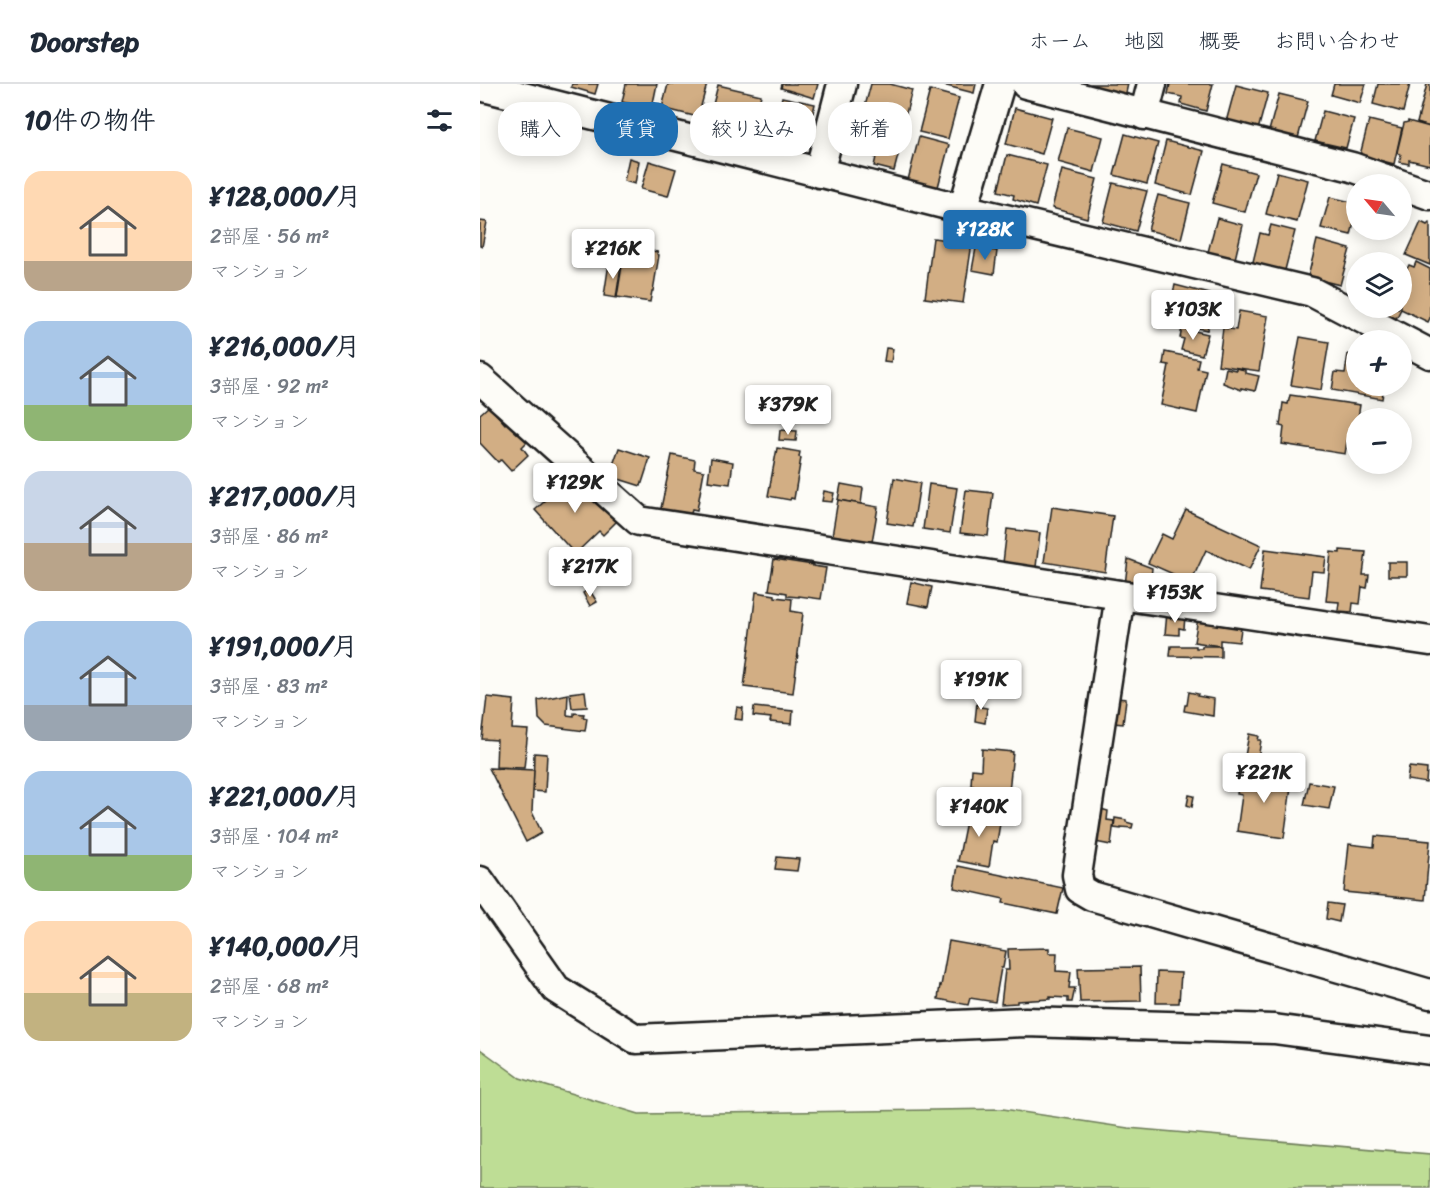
<!DOCTYPE html>
<html lang="ja">
<meta charset="utf-8">
<style>
:root{--surface:#fff;--page:#f2f2f3;--text:#1f2937;--muted:#747a83;--line:#e0e1e3;--accent:#1f6fb2}
body{margin:0;font-family:Sriracha,"Klee One",sans-serif;background:var(--page);color:var(--text);height:100vh;display:flex;flex-direction:column;font-size:22px;white-space:nowrap}
*{box-sizing:border-box;margin:0}
p{font-size:20px;color:var(--muted)}
.icon{flex:none;width:33px;height:33px;fill:none;stroke:currentColor;stroke-width:2;stroke-linecap:round;stroke-linejoin:round}
.map{position:relative;flex:1;overflow:hidden}
.sheet{display:flex;flex-direction:column;background:var(--surface);width:480px}
.sheet>*{flex:none}
.top-card{position:absolute;left:18px;top:18px;width:570px;height:54px;display:flex;gap:12px}
.needle{width:39px;rotate:299deg}
.controls{position:absolute;left:866px;top:90px;display:grid;gap:12px}
.controls a{display:grid;place-items:center;width:66px;height:66px;border-radius:50%;background:var(--surface);box-shadow:0 3px 15px #0003;font-size:30px}
.price{position:absolute;translate:-50% -51px;padding:0 14px;border-radius:6px;background:#fff;color:#222;font-size:20px;line-height:39px;filter:drop-shadow(0 2px 3px #0008)}
.price::after{content:'';position:absolute;left:50%;top:36px;width:18px;height:14px;margin-left:-9px;background:inherit;clip-path:polygon(0 0,100% 0,50% 100%)}
.price.active{background:var(--accent);color:#fff}
ul{padding:0;list-style:none}
li{display:flex;align-items:center;gap:18px;height:150px;padding:0 24px}
li span{display:grid;place-items:center;flex:none;width:168px;height:120px;border-radius:18px;color:#555}
li>.icon{margin-inline-start:auto}
span .icon{width:72px;height:72px;fill:#fffc;stroke-width:1}
li b{font-size:26px}
h2{display:flex;justify-content:space-between;align-items:center;height:72px;padding:0 24px;font-size:26px}
.pill{padding:0 21px;border-radius:24px;background:var(--surface);box-shadow:0 3px 15px #0003;font-size:21px;line-height:54px}
.pill.active{background:var(--accent);color:#fff}
header{display:flex;align-items:center;gap:36px;box-sizing:border-box;height:84px;padding:0 30px;background:var(--surface);border-bottom:2px solid var(--line)}
header strong{font-size:28px}
nav{display:flex;gap:33px;margin-inline-start:auto;font-size:21px}
main{display:flex;flex:1;min-height:0}
.map>svg:first-child{display:block}
</style>
<header>
<strong>Doorstep</strong>
<nav><a>ホーム</a><a>地図</a><a>概要</a><a>お問い合わせ</a></nav>
</header>
<main>
<section class="sheet">
<h2>10件の物件<svg class="icon" aria-label="filters" viewBox="0 0 24 24"><path d="M4 7h16M4 17h16"/><circle cx="9" cy="7" r="2"/><circle cx="15" cy="17" r="2"/></svg></h2>
<ul>
<li><span style="background:linear-gradient(#ffd9b3 75%,#b9a48a 0)"><svg class="icon" aria-label="home" viewBox="0 0 24 24"><path d="M3 11l9-7 9 7M6 9v11h12V9"/></svg></span><div><b>¥128,000/月</b><p>2部屋 · 56 m²</p><p>マンション</p></div></li>
<li><span style="background:linear-gradient(#a9c7e8 70%,#8fb573 0)"><svg class="icon" aria-label="home" viewBox="0 0 24 24"><path d="M3 11l9-7 9 7M6 9v11h12V9"/></svg></span><div><b>¥216,000/月</b><p>3部屋 · 92 m²</p><p>マンション</p></div></li>
<li><span style="background:linear-gradient(#c9d6e8 60%,#b9a48a 0)"><svg class="icon" aria-label="home" viewBox="0 0 24 24"><path d="M3 11l9-7 9 7M6 9v11h12V9"/></svg></span><div><b>¥217,000/月</b><p>3部屋 · 86 m²</p><p>マンション</p></div></li>
<li><span style="background:linear-gradient(#a9c7e8 70%,#9aa5b1 0)"><svg class="icon" aria-label="home" viewBox="0 0 24 24"><path d="M3 11l9-7 9 7M6 9v11h12V9"/></svg></span><div><b>¥191,000/月</b><p>3部屋 · 83 m²</p><p>マンション</p></div></li>
<li><span style="background:linear-gradient(#a9c7e8 70%,#8fb573 0)"><svg class="icon" aria-label="home" viewBox="0 0 24 24"><path d="M3 11l9-7 9 7M6 9v11h12V9"/></svg></span><div><b>¥221,000/月</b><p>3部屋 · 104 m²</p><p>マンション</p></div></li>
<li><span style="background:linear-gradient(#ffd9b3 60%,#c2b280 0)"><svg class="icon" aria-label="home" viewBox="0 0 24 24"><path d="M3 11l9-7 9 7M6 9v11h12V9"/></svg></span><div><b>¥140,000/月</b><p>2部屋 · 68 m²</p><p>マンション</p></div></li>
</ul>
</section>
<div class="map">
<svg width="950" height="1104" viewBox="0 0 950 1104">
<rect width="100%" height="100%" fill="#fdfcf7"/>
<filter id="ink" filterUnits="userSpaceOnUse"><feTurbulence type="fractalNoise" baseFrequency=".0167" numOctaves="2"/><feDisplacementMap in="SourceGraphic" scale="12" xChannelSelector="R" yChannelSelector="G"/><feConvolveMatrix kernelMatrix="1 2 1 2 8 2 1 2 1" color-interpolation-filters="sRGB"/></filter>
<g filter="url(#ink)">
<polygon fill="#bedd95" stroke="#6d7c58" stroke-width="1.5" points="0,965 40,994 159,1030 523,1025 648,1044 950,1070 950,1104 0,1104"/>
<g fill="#d2ae84" stroke="#1c1c1c" stroke-width="1.5">
<polygon points="92,0 118,0 115,10 91,3"/>
<polygon points="146,0 177,0 172,24 142,18"/>
<polygon points="188,0 227,0 218,33 182,24"/>
<polygon points="302,0 338,0 334,14 301,4"/>
<polygon points="391,0 410,0 432,6 424,37 384,26"/>
<polygon points="459,0 496,0 494,9"/>
<polygon points="611,0 648,0 645,13 610,4"/>
<polygon points="690,0 733,0 726,27 701,20 702,13 688,10"/>
<polygon points="854,0 886,0 880,19 851,11"/>
<polygon points="898,0 930,0 923,28 893,20"/>
<polygon points="947,0 950,0 950,43 937,39"/>
<polygon points="238,1 281,11 272,47 229,36"/>
<polygon points="756,1 788,9 778,46 746,38"/>
<polygon points="450,6 479,14 468,55 439,48"/>
<polygon points="799,10 828,17 818,54 789,47"/>
<polygon points="302,13 335,20 325,63 292,56"/>
<polygon points="535,24 572,34 562,70 526,60"/>
<polygon points="843,27 874,35 866,64 835,57"/>
<polygon points="384,34 425,45 414,87 394,82 396,73 376,68"/>
<polygon points="889,36 922,44 914,80 880,71"/>
<polygon points="928,37 950,43 950,81 929,76 929,80 919,78 921,71 917,68 924,39 928,38"/>
<polygon points="587,44 623,53 614,88 578,78"/>
<polygon points="645,50 678,59 667,100 634,91"/>
<polygon points="439,53 469,61 458,103 428,96"/>
<polygon points="686,57 724,67 712,111 675,101"/>
<polygon points="527,71 567,81 556,122 533,115 534,111 518,107"/>
<polygon points="149,74 159,77 155,100 144,97"/>
<polygon points="169,77 196,85 188,112 161,105"/>
<polygon points="743,80 776,89 765,128 732,119"/>
<polygon points="582,86 617,95 607,134 572,124"/>
<polygon points="797,88 828,96 817,138 786,130"/>
<polygon points="633,99 667,107 656,147 623,138"/>
<polygon points="678,111 710,119 701,155 668,146"/>
<polygon points="850,113 876,119 876,131 871,151 841,144"/>
<polygon points="737,134 763,141 755,175 728,168"/>
<polygon points="0,137 7,138 2,163 0,162"/>
<polygon points="941,138 947,141 949,139 950,139 950,181 926,171"/>
<polygon points="791,141 815,147 804,190 772,182 780,149 788,151"/>
<polygon points="453,154 492,159 483,219 445,214"/>
<polygon points="837,156 870,165 860,201 828,193"/>
<polygon points="145,163 178,168 177,170 179,171 173,207 172,207 170,218 137,213"/>
<polygon points="496,164 517,167 514,190 492,186"/>
<polygon points="936,178 950,185 950,234 948,238 921,225 915,237 905,232 909,224 921,224 921,211 925,202 921,200 921,197 929,181 934,183"/>
<polygon points="129,179 141,181 136,214 124,212"/>
<polygon points="695,201 730,210 728,222 692,214"/>
<polygon points="700,218 732,225 727,246 695,239"/>
<polygon points="759,227 788,232 779,287 738,281 743,244 756,246"/>
<polygon points="702,244 728,250 722,271 701,266 704,255 700,254"/>
<polygon points="820,253 849,258 841,306 811,301"/>
<polygon points="406,264 413,265 411,278 404,277"/>
<polygon points="685,268 719,275 717,284 726,286 717,329 681,321 689,281 683,280"/>
<polygon points="868,270 876,272 876,302 904,302 902,315 852,306 855,288 865,289"/>
<polygon points="746,284 756,286 756,284 765,286 765,289 779,292 775,307 761,304 761,306 743,299"/>
<polygon points="810,311 880,321 878,334 876,334 876,346 869,345 865,370 802,360 804,343 800,342 803,319 808,320"/>
<polygon points="9,322 25,340 32,334 51,354 42,363 48,371 31,387 21,376 18,378 0,359 0,330"/>
<polygon points="300,346 317,347 316,357 299,356"/>
<polygon points="139,364 170,374 161,402 129,392"/>
<polygon points="297,364 320,368 319,373 321,374 314,415 311,414 310,416 288,412"/>
<polygon points="192,371 215,376 214,385 224,387 217,426 212,425 210,435 180,429"/>
<polygon points="231,374 253,378 250,400 228,397"/>
<polygon points="75,394 89,409 101,398 139,435 123,451 119,447 95,470 55,426 65,417 59,410"/>
<polygon points="414,394 440,399 433,443 407,439"/>
<polygon points="361,400 383,404 381,420 358,416"/>
<polygon points="449,400 477,404 470,449 443,445"/>
<polygon points="486,406 513,409 508,452 480,449"/>
<polygon points="344,407 354,409 352,418 342,417"/>
<polygon points="358,416 398,423 392,458 352,452"/>
<polygon points="572,423 633,432 625,488 564,478"/>
<polygon points="706,426 781,461 769,486 726,466 711,498 668,479 682,450 692,455"/>
<polygon points="527,445 560,449 556,483 523,479"/>
<polygon points="785,465 846,473 844,488 832,487 829,513 780,507"/>
<polygon points="860,466 886,468 883,491 889,491 887,504 882,503 880,520 873,519 872,528 858,527 859,518 846,517 851,468 860,469"/>
<polygon points="294,475 333,481 333,482 346,484 341,515 319,512 319,513 307,512 307,509 289,506"/>
<polygon points="648,475 672,484 670,504 645,501"/>
<rect x="908" y="478" width="19" height="14"/>
<polygon points="431,498 452,503 448,523 427,519"/>
<polygon points="109,505 117,518 110,522 103,509"/>
<polygon points="276,508 295,511 295,513 312,515 311,527 323,529 313,609 264,603"/>
<polygon points="687,529 705,531 704,545 699,544 699,551 685,550"/>
<polygon points="718,534 762,539 759,558 740,556 740,562 714,558"/>
<polygon points="691,562 716,562 716,564 722,564 722,562 741,562 741,573 690,572"/>
<polygon points="105,607 107,623 92,624 90,609"/>
<polygon points="709,608 718,610 717,612 734,615 733,632 704,627 705,621 707,621"/>
<polygon points="498,609 502,610 501,623 507,624 505,639 495,637"/>
<polygon points="88,610 87,631 94,632 94,629 104,630 103,633 107,634 105,647 66,642 59,635 58,616"/>
<polygon points="7,613 34,616 32,645 48,646 44,684 16,683 17,656 2,655"/>
<polygon points="637,614 646,615 643,640 634,639"/>
<polygon points="257,623 263,624 262,636 255,635"/>
<polygon points="274,623 313,627 312,640 290,638 291,634 273,632"/>
<polygon points="769,650 779,652 778,656 781,656 778,675 765,672"/>
<polygon points="502,665 533,668 528,718 500,715 502,703 491,701 492,685 501,686"/>
<polygon points="54,669 67,670 65,708 53,707"/>
<polygon points="929,683 947,685 946,699 927,696"/>
<polygon points="9,684 54,686 52,728 62,749 46,758"/>
<polygon points="784,688 805,691 805,695 812,696 804,754 757,747 762,711 757,710 760,691 783,694"/>
<polygon points="829,698 854,702 849,725 824,721"/>
<polygon points="709,711 714,712 712,723 707,721"/>
<polygon points="497,721 509,724 507,730 496,727"/>
<polygon points="621,725 628,727 627,736 634,737 631,761 615,758"/>
<polygon points="488,727 521,733 517,758 513,757 509,783 478,777"/>
<polygon points="635,734 646,736 646,738 653,740 652,744 641,743 641,745 634,744"/>
<polygon points="895,752 950,757 945,816 864,808 869,760 894,763"/>
<polygon points="297,773 319,775 317,787 295,785"/>
<polygon points="478,782 583,804 577,830 523,819 524,815 474,804"/>
<polygon points="848,819 862,821 859,838 846,835"/>
<polygon points="469,857 526,867 523,884 521,884 515,918 490,914 488,921 458,915 460,901 461,902"/>
<polygon points="569,864 569,869 577,869 576,887 591,888 589,904 595,904 592,918 588,918 588,914 570,913 570,915 537,917 537,919 521,920 525,886 529,886 528,865"/>
<polygon points="660,883 661,917 600,918 598,884"/>
<polygon points="677,888 701,889 699,919 676,919"/>
</g>
<g fill="none" stroke-linecap="round" stroke-linejoin="round">
<g stroke="#1c1c1c" stroke-width="33">
<g id="street">
<polyline points="546,0 872,83 950,111"/>
<polyline points="0,2 483,125 832,208 950,270"/>
<polyline points="664,31 672,0"/>
<polyline points="339,89 362,0"/>
<polyline points="483,125 520,0"/>
<polyline points="0,295 159,437 640,511 950,557"/>
<polyline points="640,511 597,791 600,805 612,812 950,910"/>
<polyline points="0,797 76,905 156,955 545,938 794,945 950,966"/>
</g>
</g>
<use href="#street" stroke="#fdfcf7" stroke-width="28"/>
</g>
</g>
</svg>
<div class="controls">
<a><svg class="needle" viewBox="-14 -14 28 28"><path d="M0-13l5 13h-10z" fill="#e53935"/><path d="M0 13l5-13h-10z" fill="#747a83"/></svg></a>
<a><svg class="icon" aria-label="layers" viewBox="0 0 24 24"><path d="M12 4l9 5-9 5-9-5zM3 14l9 5 9-5"/></svg></a>
<a>+</a>
<a>−</a>
</div>
<b class="price active" style="left:505px;top:177px">¥128K</b>
<b class="price" style="left:133px;top:196px">¥216K</b>
<b class="price" style="left:713px;top:257px">¥103K</b>
<b class="price" style="left:308px;top:352px">¥379K</b>
<b class="price" style="left:95px;top:430px">¥129K</b>
<b class="price" style="left:110px;top:514px">¥217K</b>
<b class="price" style="left:695px;top:540px">¥153K</b>
<b class="price" style="left:501px;top:627px">¥191K</b>
<b class="price" style="left:784px;top:720px">¥221K</b>
<b class="price" style="left:499px;top:754px">¥140K</b>
<div class="top-card">
<a class="pill">購入</a>
<a class="pill active">賃貸</a>
<a class="pill">絞り込み</a>
<a class="pill">新着</a>
</div>
</div>
</main>
